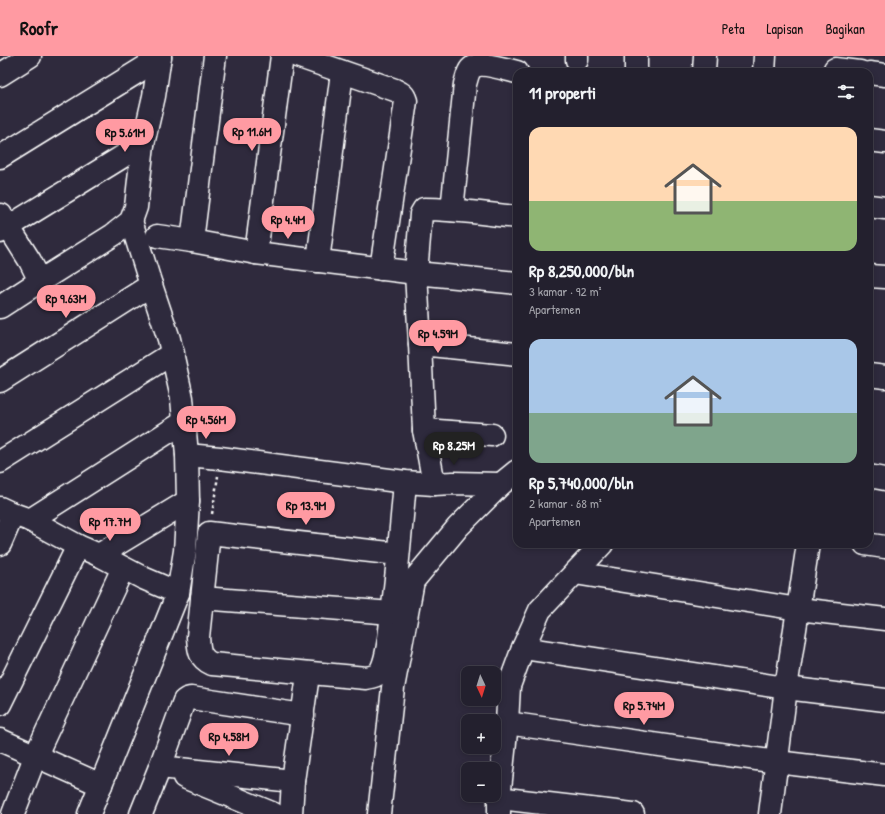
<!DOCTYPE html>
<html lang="id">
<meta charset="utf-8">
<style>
:root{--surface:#23202e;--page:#2b2836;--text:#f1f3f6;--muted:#a3a3aa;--line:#403e4a;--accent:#ff9aa2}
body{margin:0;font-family:"Patrick Hand",sans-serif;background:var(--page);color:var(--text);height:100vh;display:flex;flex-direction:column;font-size:15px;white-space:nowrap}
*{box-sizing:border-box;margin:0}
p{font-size:13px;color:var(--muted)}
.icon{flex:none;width:22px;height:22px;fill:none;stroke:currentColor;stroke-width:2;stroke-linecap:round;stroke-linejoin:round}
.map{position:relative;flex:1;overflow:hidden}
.side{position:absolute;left:513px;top:12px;width:360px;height:480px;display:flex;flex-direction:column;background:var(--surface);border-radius:12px;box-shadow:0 2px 6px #0003,0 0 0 1px var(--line)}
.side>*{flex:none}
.needle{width:26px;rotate:176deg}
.buttons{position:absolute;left:461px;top:610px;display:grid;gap:8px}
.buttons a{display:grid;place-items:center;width:40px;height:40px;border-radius:8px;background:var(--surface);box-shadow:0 2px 6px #0003,0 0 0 1px var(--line);font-size:20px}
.price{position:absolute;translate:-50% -34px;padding:0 9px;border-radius:14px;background:var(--accent);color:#111;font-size:13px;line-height:26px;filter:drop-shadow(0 1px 2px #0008)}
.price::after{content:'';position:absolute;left:50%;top:24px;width:12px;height:9px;margin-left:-6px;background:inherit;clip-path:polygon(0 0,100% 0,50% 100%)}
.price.current{background:#222;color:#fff}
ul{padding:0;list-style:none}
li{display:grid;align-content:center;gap:8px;height:212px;padding:0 16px}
li span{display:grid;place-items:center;height:124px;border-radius:12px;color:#555}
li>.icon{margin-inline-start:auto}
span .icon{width:72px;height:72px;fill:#fffc;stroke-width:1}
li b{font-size:17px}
h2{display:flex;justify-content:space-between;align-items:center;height:48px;padding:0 16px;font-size:17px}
header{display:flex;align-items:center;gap:24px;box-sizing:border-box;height:56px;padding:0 20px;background:var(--accent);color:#111}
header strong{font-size:19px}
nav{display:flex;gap:22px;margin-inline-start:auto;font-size:14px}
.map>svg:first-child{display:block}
</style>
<header>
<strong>Roofr</strong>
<nav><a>Peta</a><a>Lapisan</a><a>Bagikan</a></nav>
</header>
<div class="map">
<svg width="885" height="758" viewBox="0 0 885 758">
<rect width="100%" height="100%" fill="#2f2a3d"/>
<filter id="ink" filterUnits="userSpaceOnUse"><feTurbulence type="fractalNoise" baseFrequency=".025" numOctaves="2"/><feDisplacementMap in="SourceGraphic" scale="8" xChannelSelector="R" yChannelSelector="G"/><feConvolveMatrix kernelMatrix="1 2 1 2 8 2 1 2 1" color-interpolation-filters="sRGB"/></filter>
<g filter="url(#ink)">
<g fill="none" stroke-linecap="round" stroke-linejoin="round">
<g stroke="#fff" stroke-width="25">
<g id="minor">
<path d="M297,0l98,34c6,3 9,4 11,11l-25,168"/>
<polyline points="577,4 577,0"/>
<polyline points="835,13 860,16"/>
<polyline points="636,16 636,0"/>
<polyline points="704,16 705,0"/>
<polyline points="764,16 765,0"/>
<polyline points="869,17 885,19"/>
<polyline points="0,19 30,0"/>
<polyline points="869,84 885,86"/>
<polyline points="0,101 160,2"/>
<polyline points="869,150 885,152"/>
<path d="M452,154l13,-126c2,-6 3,-14 8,-17 9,-6 34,3 44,5"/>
<polyline points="1,159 30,205 40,225"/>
<polyline points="0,176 143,88"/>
<polyline points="157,180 192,185 256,197 416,217 517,227"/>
<polyline points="192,185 215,0"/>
<polyline points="256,197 282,0"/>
<polyline points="318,205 342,16"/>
<polyline points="869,220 885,221"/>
<polyline points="0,251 40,225 113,179 131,165 136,151 143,88 154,40 160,0"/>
<polyline points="420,288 517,298"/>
<polyline points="869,319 885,321"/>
<polyline points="0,325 151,229"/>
<polyline points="424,374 492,379"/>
<polyline points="187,399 220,402 405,426 434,428 453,427 501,428"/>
<polyline points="0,406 173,297"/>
<polyline points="869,420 885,423"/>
<path d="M434,428l-10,-54 -4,-86 -4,-71 5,-59 3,-5c31,0 62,5 93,8"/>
<polyline points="0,452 13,458 30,464 78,490 99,499 143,522 178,537"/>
<polyline points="30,464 184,366"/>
<polyline points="0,488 13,458"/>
<polyline points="865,488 885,491"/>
<path d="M398,498l-189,-21 -11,104c1,13 1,21 14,27l154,14c6,-1 12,-2 15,-8 7,-13 8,-33 10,-48 6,-46 10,-93 14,-140"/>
<polyline points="99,499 188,445"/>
<polyline points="575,517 798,553 885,563"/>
<polyline points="202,542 392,557"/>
<polyline points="523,592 786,632 885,644"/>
<polyline points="0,648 78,490"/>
<polyline points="507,667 777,706 885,719"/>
<polyline points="0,684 101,729"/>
<polyline points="160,711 293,725"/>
<polyline points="184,721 274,758"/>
<polyline points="499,742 633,758"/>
<polyline points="13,758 35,701 123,512"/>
<polyline points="89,758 178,537 185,495 188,445 187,399 182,342 169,283 151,229 131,165"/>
<polyline points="141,758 160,711 184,645 187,643 191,642 303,659"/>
<polyline points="291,758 293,725 307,626"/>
<polyline points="379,758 393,632 413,525 458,471 501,428 517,415"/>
<polyline points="499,758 499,742 507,667 509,630 523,592 540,554 602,488"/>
<polyline points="770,758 786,632 808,488"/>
</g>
</g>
<polyline stroke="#fff" stroke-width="2.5" stroke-dasharray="3 3" stroke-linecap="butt" points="212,458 218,420"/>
<use href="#minor" stroke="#2f2a3d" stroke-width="22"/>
</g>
</g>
</svg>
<div class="buttons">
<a><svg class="needle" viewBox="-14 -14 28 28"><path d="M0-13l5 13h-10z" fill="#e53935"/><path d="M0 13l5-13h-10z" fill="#a3a3aa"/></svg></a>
<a>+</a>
<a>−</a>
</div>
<b class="price" style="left:252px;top:96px">Rp 11.6M</b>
<b class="price" style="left:125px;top:97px">Rp 5.61M</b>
<b class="price" style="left:288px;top:184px">Rp 4.4M</b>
<b class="price" style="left:66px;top:263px">Rp 9.63M</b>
<b class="price" style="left:438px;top:298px">Rp 4.59M</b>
<b class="price" style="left:206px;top:384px">Rp 4.56M</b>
<b class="price current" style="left:454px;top:410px">Rp 8.25M</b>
<b class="price" style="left:306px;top:470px">Rp 13.9M</b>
<b class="price" style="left:110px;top:486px">Rp 17.7M</b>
<b class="price" style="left:644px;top:670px">Rp 5.74M</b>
<b class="price" style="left:229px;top:701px">Rp 4.58M</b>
<section class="side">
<h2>11 properti<svg class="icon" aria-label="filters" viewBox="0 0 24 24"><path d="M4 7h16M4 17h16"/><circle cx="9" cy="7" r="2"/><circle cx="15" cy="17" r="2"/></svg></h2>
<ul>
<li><span style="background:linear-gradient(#ffd9b3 60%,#8fb573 0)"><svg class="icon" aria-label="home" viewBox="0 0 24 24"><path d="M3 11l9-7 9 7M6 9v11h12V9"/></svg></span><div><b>Rp 8,250,000/bln</b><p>3 kamar · 92 m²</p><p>Apartemen</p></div></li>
<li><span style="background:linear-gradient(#a9c7e8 60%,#7fa58c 0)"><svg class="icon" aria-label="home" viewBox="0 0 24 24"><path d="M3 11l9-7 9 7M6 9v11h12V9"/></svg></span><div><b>Rp 5,740,000/bln</b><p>2 kamar · 68 m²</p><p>Apartemen</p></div></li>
</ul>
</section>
</div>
